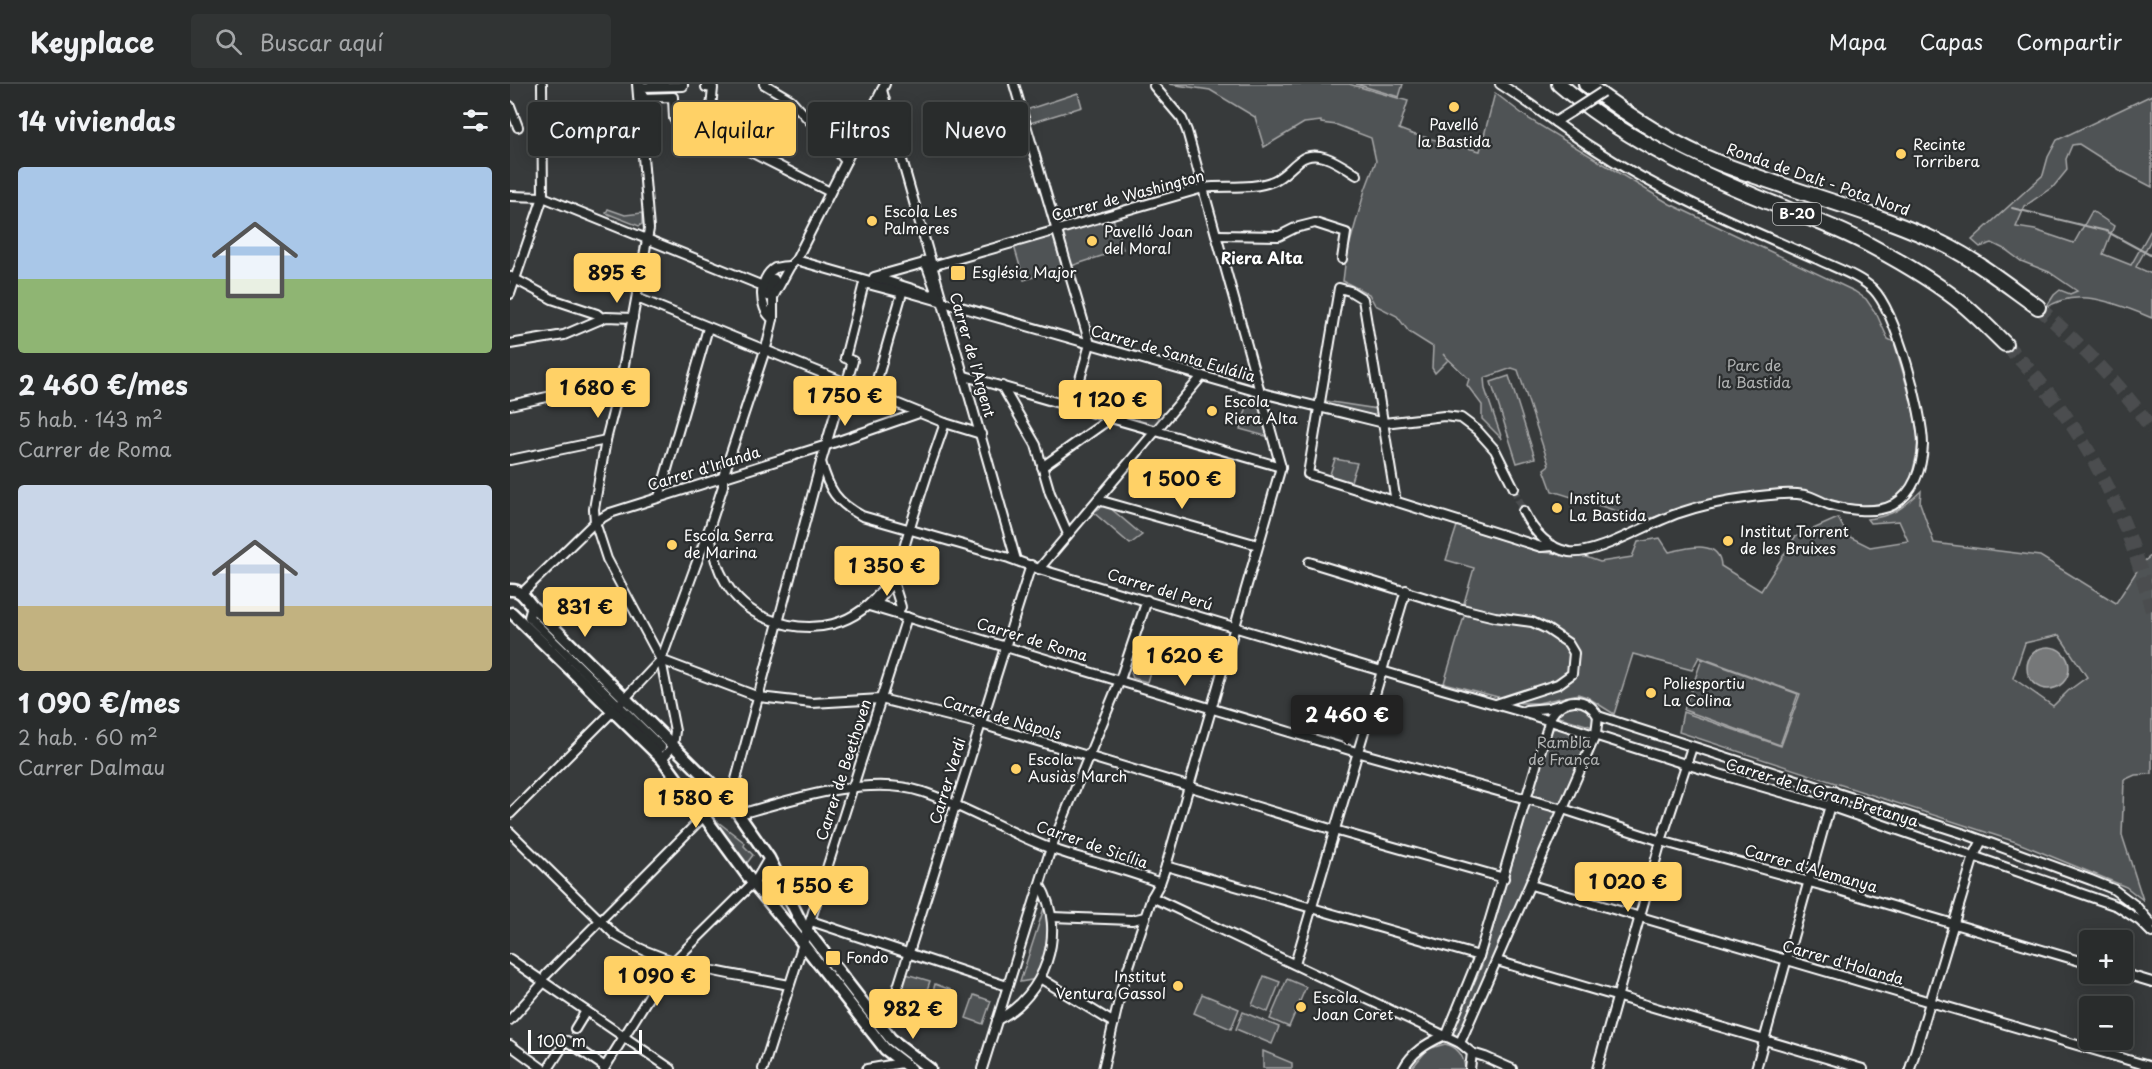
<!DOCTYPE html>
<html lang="es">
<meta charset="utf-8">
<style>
:root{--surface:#292c2c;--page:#313434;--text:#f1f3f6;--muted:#a5a7a9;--line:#454848;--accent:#ffd166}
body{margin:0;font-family:"Playpen Sans",sans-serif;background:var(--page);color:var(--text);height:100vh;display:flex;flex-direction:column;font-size:22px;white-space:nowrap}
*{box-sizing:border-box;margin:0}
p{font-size:20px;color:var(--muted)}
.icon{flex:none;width:33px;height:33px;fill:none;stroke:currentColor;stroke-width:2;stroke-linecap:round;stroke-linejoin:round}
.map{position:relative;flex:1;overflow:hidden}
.sheet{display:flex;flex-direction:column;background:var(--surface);width:510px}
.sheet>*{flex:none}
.hud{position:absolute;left:18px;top:18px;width:570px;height:54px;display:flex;gap:12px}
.tools{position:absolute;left:1569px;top:846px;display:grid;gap:12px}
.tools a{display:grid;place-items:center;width:54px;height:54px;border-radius:6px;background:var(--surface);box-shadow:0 3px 15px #0003,0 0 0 2px var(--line);font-size:30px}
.scale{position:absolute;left:18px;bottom:15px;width:114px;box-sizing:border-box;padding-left:6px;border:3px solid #fff;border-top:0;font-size:16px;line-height:21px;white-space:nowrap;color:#fff;-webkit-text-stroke:4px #2a2d2e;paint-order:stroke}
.price{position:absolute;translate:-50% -51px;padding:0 14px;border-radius:6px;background:var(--accent);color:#111;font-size:20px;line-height:39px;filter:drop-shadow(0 2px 3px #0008)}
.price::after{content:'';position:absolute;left:50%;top:36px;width:18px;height:14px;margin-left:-9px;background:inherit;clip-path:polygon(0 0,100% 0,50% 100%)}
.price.selected{background:#222;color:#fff}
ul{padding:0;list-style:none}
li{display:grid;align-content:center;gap:12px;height:318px;padding:0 18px}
li span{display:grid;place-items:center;height:186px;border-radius:6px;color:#555}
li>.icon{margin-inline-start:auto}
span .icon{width:108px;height:108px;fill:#fffc;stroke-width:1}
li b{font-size:26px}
h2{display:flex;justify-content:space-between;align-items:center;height:72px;padding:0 18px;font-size:26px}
.chip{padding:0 21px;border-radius:6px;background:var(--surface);box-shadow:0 3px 15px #0003,0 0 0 2px var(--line);font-size:21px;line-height:54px}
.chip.selected{background:var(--accent);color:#111}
header{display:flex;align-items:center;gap:36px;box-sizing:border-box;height:84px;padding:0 30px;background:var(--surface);border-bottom:2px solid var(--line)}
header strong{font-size:28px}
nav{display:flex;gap:33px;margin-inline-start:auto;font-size:21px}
.search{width:420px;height:54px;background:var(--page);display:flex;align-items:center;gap:15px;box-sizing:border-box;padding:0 21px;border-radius:6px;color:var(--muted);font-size:22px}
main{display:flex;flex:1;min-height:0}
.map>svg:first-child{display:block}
</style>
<header>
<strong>Keyplace</strong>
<div class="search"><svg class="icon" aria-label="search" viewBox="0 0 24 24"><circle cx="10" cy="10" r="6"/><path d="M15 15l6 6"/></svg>Buscar aquí</div>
<nav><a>Mapa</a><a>Capas</a><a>Compartir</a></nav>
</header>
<main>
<section class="sheet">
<h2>14 viviendas<svg class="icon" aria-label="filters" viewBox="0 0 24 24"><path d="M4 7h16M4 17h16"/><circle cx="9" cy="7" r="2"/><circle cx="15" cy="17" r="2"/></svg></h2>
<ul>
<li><span style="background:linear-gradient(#a9c7e8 60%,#8fb573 0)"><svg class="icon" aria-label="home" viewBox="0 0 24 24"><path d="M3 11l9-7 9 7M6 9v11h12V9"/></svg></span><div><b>2 460 €/mes</b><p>5 hab. · 143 m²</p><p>Carrer de Roma</p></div></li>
<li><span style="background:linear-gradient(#c9d6e8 65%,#c2b280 0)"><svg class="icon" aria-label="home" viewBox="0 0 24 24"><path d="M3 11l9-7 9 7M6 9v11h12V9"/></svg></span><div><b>1 090 €/mes</b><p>2 hab. · 60 m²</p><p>Carrer Dalmau</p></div></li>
</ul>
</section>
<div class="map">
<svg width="1642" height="985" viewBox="0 0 1642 985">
<rect width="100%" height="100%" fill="#373a3b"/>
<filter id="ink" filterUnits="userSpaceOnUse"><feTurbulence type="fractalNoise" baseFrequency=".0167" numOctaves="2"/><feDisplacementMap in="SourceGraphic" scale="12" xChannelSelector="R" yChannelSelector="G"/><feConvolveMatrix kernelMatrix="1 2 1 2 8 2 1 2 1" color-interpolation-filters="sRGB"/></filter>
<g filter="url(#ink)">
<g fill="#505354" stroke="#a8a9aa" stroke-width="1.5" fill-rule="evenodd">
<polygon points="659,0 839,0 898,17 889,45 902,50 970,67 985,9 1019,35 1160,120 1344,207 1356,215 1367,231 1378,255 1384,258 1401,316 1408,350 1407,369 1400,399 1393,409 1376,419 1352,422 1338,420 1277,405 1177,422 1136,436 1042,407 1034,385 1039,381 1008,286 1002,284 974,294 975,305 992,355 972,335 972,321 957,301 959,295 933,270 938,276 925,289 922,284 923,263 899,248 887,232 865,221 859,210 833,197 836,173 855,106 866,77 861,54 827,41 811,39 811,37 794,39 754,63 745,33 700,6"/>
<polygon points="846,0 893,0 889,13"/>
<polygon points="568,9 572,23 520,39 516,26"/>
<path d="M1642,11v92l-29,-15 -44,-28 -7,1 -6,14 1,11 -13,16 -29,20 -9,21 19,3 39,13 18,-32 22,15 -11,28 28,11 21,-37v10l-16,29 16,7v44c-32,-13 -76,-33 -107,-9l9,-14 6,-5 10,4 7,-3 -28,-19 -28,-11 -15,-11 -14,-7 -12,4 -8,-7 71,-65 5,-18 9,-17z"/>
<polygon points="98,125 115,131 132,129 132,140 129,142 96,129"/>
<polygon points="603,134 613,165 561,182 551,148"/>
<polygon points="543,152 552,184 514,196 504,162"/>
<polygon points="999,292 1025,374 1007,379 981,298"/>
<polygon points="571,310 651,334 645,341 568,319"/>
<polygon points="741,310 749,316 759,353 730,345"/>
<polygon points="815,317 867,325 867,335 816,322"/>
<polygon points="825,375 847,379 840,400 819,393"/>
<path d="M1411,407l-1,12 14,40 106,13 76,47 26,-40 10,-8v219l-17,1 -11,5 -2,55 21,65 -17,-13 -110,-45 -337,-110 4,-20 98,34 19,-52 -101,-37 -7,13 -59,-16 -19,60 -27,-17 -9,-3 -40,9h-17l-77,-20 22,-73 -2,-7 10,-35 -28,-8 11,-34 84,26 42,4 17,6 32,-5 6,-15 22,-4 9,14c17,-4 51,-14 52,14l40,25 34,-54 43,-19 10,18 22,11 38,-6 -9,-20 -29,2 -3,-4c26,-3 35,-10 54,-28zM1549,551l28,42 -19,14 -15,15 -40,-28 12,-35z"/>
<polygon points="593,422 600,424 632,451 620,460 583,428"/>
<polygon points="626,573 644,574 637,598 623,594 621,589"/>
<polygon points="1192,575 1288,610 1270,661 1174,626"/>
<path d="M1063,620c13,1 22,10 20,23l-37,-11 5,-7z"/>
<path d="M1049,644c11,3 27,3 28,16l-127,291 -5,1 -2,-4 29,-67 68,-230 3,-6z"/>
<polygon points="203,734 235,759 234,762 243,771 237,779"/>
<polygon points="263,800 268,810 272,808 288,840 284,841 259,808"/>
<path d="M536,818c5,34 3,45 -9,77l-17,3z"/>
<polygon points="396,890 420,897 412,921 389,913"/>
<polygon points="754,892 770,898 758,928 742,921"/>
<polygon points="777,895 796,903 779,943 760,935"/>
<polygon points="425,900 441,906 434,927 419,922"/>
<polygon points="692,910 729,925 721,945 684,929"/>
<polygon points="464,911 481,917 473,940 456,934"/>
<polygon points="733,928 769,943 762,960 726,945"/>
<path d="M935,960c13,3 19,12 20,25h-54l17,-20z"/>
<polygon points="753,967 782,979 782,984 753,984"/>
</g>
<circle fill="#767879" stroke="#adaeaf" stroke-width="1.5" cx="1538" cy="584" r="21"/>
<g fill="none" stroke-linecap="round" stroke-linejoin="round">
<polyline stroke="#adaeaf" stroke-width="2" points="1502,124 1596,147 1642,172"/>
<g stroke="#4b4e4f" stroke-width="8" stroke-dasharray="8 4" stroke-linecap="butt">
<polyline points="1004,404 1013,427"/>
<polyline points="375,936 382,922"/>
</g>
<g stroke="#4b4e4f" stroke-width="14" stroke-dasharray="14 7" stroke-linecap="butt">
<path d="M1528,223c39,34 85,80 114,123"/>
<path d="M1495,260c76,76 121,163 147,267"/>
</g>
<g stroke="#fff" stroke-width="12">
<g id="street">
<polyline points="127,0 139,145 111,297 96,356 84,425 85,438 97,475 151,576 165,647 163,662 152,675"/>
<polyline points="173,0 173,2 132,3 133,14 163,13 164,35 170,35 170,55 198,54 203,4 196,3 196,0"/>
<polyline points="254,0 281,16 336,77"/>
<polyline points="504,0 580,260 562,323"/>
<path d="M990,0c30,19 58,41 88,61 35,23 74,44 112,62 38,18 78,35 117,52 18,9 41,16 56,30 23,23 50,124 50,156 -1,23 -9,48 -30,60 -17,9 -45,5 -63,0 -9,-3 -16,-8 -25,-10 -18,-3 -35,0 -53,2 -24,3 -50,8 -73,16 -28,9 -83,43 -110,39 -22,-4 -37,-23 -46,-41"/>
<polyline points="644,2 672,35 677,47 771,383"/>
<polyline points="372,6 506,476"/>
<polyline points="0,22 8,43"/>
<polyline points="1045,38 1061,28"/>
<polyline points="200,50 199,58 229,62 320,108"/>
<polyline points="0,112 33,113 253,202"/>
<polyline points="707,151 769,152 785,144 805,139 836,149 832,175"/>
<polyline points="286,176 752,309 874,339 934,332 951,334 967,346 985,366 1004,404"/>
<polygon points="415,177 428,213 364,193 414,179"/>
<path d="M422,182l271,-78c22,-3 49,2 70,-7 10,-4 17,-13 26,-20 18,-15 42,4 58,14"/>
<polyline points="1,193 42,215 87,230 92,234"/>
<polygon points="260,195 264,195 265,197 258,212 255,210 256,202"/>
<polygon points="354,199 392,209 364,306 338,294 343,277 335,274"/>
<polyline points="0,210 33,113 32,0"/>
<polyline points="127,214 435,339 471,350"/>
<path d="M263,235c-15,-10 -15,-41 2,-51 4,-1 11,-2 15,-2"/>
<polyline points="0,260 54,251 96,233 123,234"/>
<polyline points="455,292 771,383"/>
<polyline points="492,302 526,361 540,409 558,450"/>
<polyline points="0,321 111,297"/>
<polyline points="0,376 96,356"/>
<path d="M311,378c8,28 15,40 41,54l147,42 30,11 403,120 77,22 166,53 144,42 288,100 23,15 12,12"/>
<polyline points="532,383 601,334"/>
<polyline points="149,413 198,244"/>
<polyline points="588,416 748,461"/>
<polyline points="886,418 853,215 840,207 829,204 798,390 1031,463 1043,462"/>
<path d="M200,448c4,37 20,71 56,86 47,19 91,8 120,-33 3,-5 8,-10 11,-15 5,-12 8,-27 12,-39 11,-36 23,-72 36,-108"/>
<polyline points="799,478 952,525 985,533 1022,538 1037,545 1058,559 1064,569 1062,590 1048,600 986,620"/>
<polyline points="529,485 692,292"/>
<polygon points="383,497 391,523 388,527 366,520"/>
<polyline points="12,509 85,438 100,429 317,361 409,329"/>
<polyline points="22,522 19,533 151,663"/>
<polyline points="359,522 843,667 1053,725 1151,757 1325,805 1580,880"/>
<polyline points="151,576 249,613 302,619 371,615 471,640 824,746 994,794"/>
<polyline points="1016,626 1038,624 1049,621"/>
<polyline points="1088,632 1458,751 1581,796 1603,805 1626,822 1642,841"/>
<polyline points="220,718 311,378 334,299"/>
<polyline points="0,730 103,627 151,576 199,445 213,402 213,393 258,257 263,235 263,213 280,182 286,176 375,0"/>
<path d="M230,730c53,-15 129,-40 183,-22 44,15 85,41 129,57 36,12 73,20 108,34"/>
<path d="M0,748l105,103c52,33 115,38 174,50"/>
<polyline points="656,782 969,872"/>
<polyline points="1021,801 1642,983"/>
<polyline points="642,813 950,959 962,969 975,973 1002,985"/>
<polyline points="542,833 622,836 635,833"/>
<polyline points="301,837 497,902"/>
<polyline points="0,875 161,985"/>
<polyline points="987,877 1353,985"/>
<polyline points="785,880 896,506"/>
<polyline points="1612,889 1642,898"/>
<polyline points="36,891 194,732"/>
<polyline points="530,894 604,939"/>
<polyline points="382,922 521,481"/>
<polyline points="0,936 34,898"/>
<path d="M487,936c48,-24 71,-88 43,-135"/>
<polyline points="65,945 76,927"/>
<path d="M936,953l33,-81 72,-240c12,-19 35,-21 47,0l-2,18 -136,309"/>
<polyline points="57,957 95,983"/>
<polyline points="0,961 33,985"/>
<polyline points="38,985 51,965"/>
<polyline points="94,985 156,885 246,796 259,774"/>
<polyline points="253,985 397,533"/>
<polyline points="357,985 392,979"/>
<polyline points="472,985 541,764 610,596 637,516"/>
<polyline points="593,985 612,903 642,813 650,799 656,782 771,383"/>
<path d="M893,985c9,-17 23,-25 40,-33"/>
<polyline points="960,985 962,969"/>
<polyline points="1087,985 1151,757 1182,663"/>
<polyline points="1246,985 1324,707"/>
<polyline points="1400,985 1464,772 1472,756"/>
</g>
</g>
<g stroke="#fff" stroke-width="15">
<g id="secondary">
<path d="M0,506c11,-1 15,8 22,16l198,196 39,56 33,66 89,115 39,30"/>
<polyline points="2,529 153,676 242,798 286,851 375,965 401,985"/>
</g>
</g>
<g stroke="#fff" stroke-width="18">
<g id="highway">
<path d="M1049,0c61,52 132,86 205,116 37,15 75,28 109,47 32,17 64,36 92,59 14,12 27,25 40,38"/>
<path d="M1076,0c41,31 85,60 133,79 70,27 143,45 211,75 39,16 74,45 108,69"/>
</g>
</g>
<use href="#street" stroke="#2a2d2e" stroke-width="8"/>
<use href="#secondary" stroke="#2a2d2e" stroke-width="10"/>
<use href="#highway" stroke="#2a2d2e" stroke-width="14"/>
<g stroke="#fff" stroke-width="12" stroke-linecap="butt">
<polyline id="street-bridge" points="1061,28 1092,8"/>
</g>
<use href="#street-bridge" stroke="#2a2d2e" stroke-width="8"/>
</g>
</g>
<g fill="#ffd166" stroke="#2a2d2e" stroke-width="2">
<circle cx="944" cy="23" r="6"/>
<circle cx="1391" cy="70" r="6"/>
<circle cx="362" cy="137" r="6"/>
<circle cx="582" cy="157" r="6"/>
<rect x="440" y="181" width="16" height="16" rx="3"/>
<circle cx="702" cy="327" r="6"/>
<circle cx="1047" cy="424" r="6"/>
<circle cx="1218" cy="457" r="6"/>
<circle cx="162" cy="461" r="6"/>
<circle cx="1141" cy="609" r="6"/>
<circle cx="506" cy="685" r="6"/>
<rect x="315" y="866" width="16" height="16" rx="3"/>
<circle cx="668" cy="902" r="6"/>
<circle cx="791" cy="923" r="6"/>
</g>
<g text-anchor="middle" stroke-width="4.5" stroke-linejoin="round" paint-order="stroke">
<rect fill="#2a2d2e" stroke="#bfc0c0" stroke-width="1.5" x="1263" y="119" width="48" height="22" rx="4.5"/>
<g font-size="14" font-weight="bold" fill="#fff">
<text x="1287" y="135">B-20</text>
</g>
<g font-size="15" fill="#fff" stroke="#2a2d2e" text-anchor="start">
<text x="944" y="46" text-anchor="middle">Pavelló<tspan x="944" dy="17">la Bastida</tspan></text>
<text x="1403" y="66">Recinte<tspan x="1403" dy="17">Torribera</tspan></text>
<text x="374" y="133">Escola Les<tspan x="374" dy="17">Palmeres</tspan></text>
<text x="594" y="153">Pavelló Joan<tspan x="594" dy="17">del Moral</tspan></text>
<text x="462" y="194">Església Major</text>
<text x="714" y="323">Escola<tspan x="714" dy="17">Riera Alta</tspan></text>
<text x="1059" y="420">Institut<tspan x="1059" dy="17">La Bastida</tspan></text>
<text x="1230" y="453">Institut Torrent<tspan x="1230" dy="17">de les Bruixes</tspan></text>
<text x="174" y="457">Escola Serra<tspan x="174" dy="17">de Marina</tspan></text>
<text x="1153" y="605">Poliesportiu<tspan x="1153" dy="17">La Colina</tspan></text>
<text x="518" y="681">Escola<tspan x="518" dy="17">Ausiàs March</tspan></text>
<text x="336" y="879">Fondo</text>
<text x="656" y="898" text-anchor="end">Institut<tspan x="656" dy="17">Ventura Gassol</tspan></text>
<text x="803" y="919">Escola<tspan x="803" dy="17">Joan Coret</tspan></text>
</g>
<g font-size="15" fill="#fff" stroke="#2a2d2e">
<text transform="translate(1308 96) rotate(19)" y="5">Ronda de Dalt - Pota Nord</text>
<text transform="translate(618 112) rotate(-15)" y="5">Carrer de Washington</text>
<text transform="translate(663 270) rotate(16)" y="5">Carrer de Santa Eulália</text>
<text transform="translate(462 271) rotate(74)" y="5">Carrer de l'Argent</text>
<text transform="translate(194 385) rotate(-17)" y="5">Carrer d'Irlanda</text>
<text transform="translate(650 506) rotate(17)" y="5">Carrer del Perú</text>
<text transform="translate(522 556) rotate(17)" y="5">Carrer de Roma</text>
<text transform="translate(492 634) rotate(16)" y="5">Carrer de Nàpols</text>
<text transform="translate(334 686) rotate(-72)" y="5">Carrer de Beethoven</text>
<text transform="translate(438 697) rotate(-73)" y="5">Carrer Verdi</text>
<text transform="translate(1312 709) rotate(17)" y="5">Carrer de la Gran Bretanya</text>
<text transform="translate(582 761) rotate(19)" y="5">Carrer de Sicília</text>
<text transform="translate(1301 785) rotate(16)" y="5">Carrer d'Alemanya</text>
<text transform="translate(1333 879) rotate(16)" y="5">Carrer d'Holanda</text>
</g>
<g font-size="15" fill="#b0b2b2" stroke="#2a2d2e">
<text x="1244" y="287">Parc de<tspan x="1244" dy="17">la Bastida</tspan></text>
<text x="1054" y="664">Rambla<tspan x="1054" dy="17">de França</tspan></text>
</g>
<g font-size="16" font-weight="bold" fill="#fff" stroke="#2a2d2e">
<text x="752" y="180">Riera Alta</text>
</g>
</g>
</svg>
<div class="tools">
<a>+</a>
<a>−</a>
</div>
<div class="scale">100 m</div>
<b class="price" style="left:107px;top:220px">895 €</b>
<b class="price" style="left:88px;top:335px">1 680 €</b>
<b class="price" style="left:335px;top:343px">1 750 €</b>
<b class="price" style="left:600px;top:347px">1 120 €</b>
<b class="price" style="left:672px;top:426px">1 500 €</b>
<b class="price" style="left:377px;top:513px">1 350 €</b>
<b class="price" style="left:75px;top:554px">831 €</b>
<b class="price" style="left:675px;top:603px">1 620 €</b>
<b class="price selected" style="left:837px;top:662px">2 460 €</b>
<b class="price" style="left:186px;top:745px">1 580 €</b>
<b class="price" style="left:1118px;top:829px">1 020 €</b>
<b class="price" style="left:305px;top:833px">1 550 €</b>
<b class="price" style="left:147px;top:923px">1 090 €</b>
<b class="price" style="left:403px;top:956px">982 €</b>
<div class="hud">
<a class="chip">Comprar</a>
<a class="chip selected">Alquilar</a>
<a class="chip">Filtros</a>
<a class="chip">Nuevo</a>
</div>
</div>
</main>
